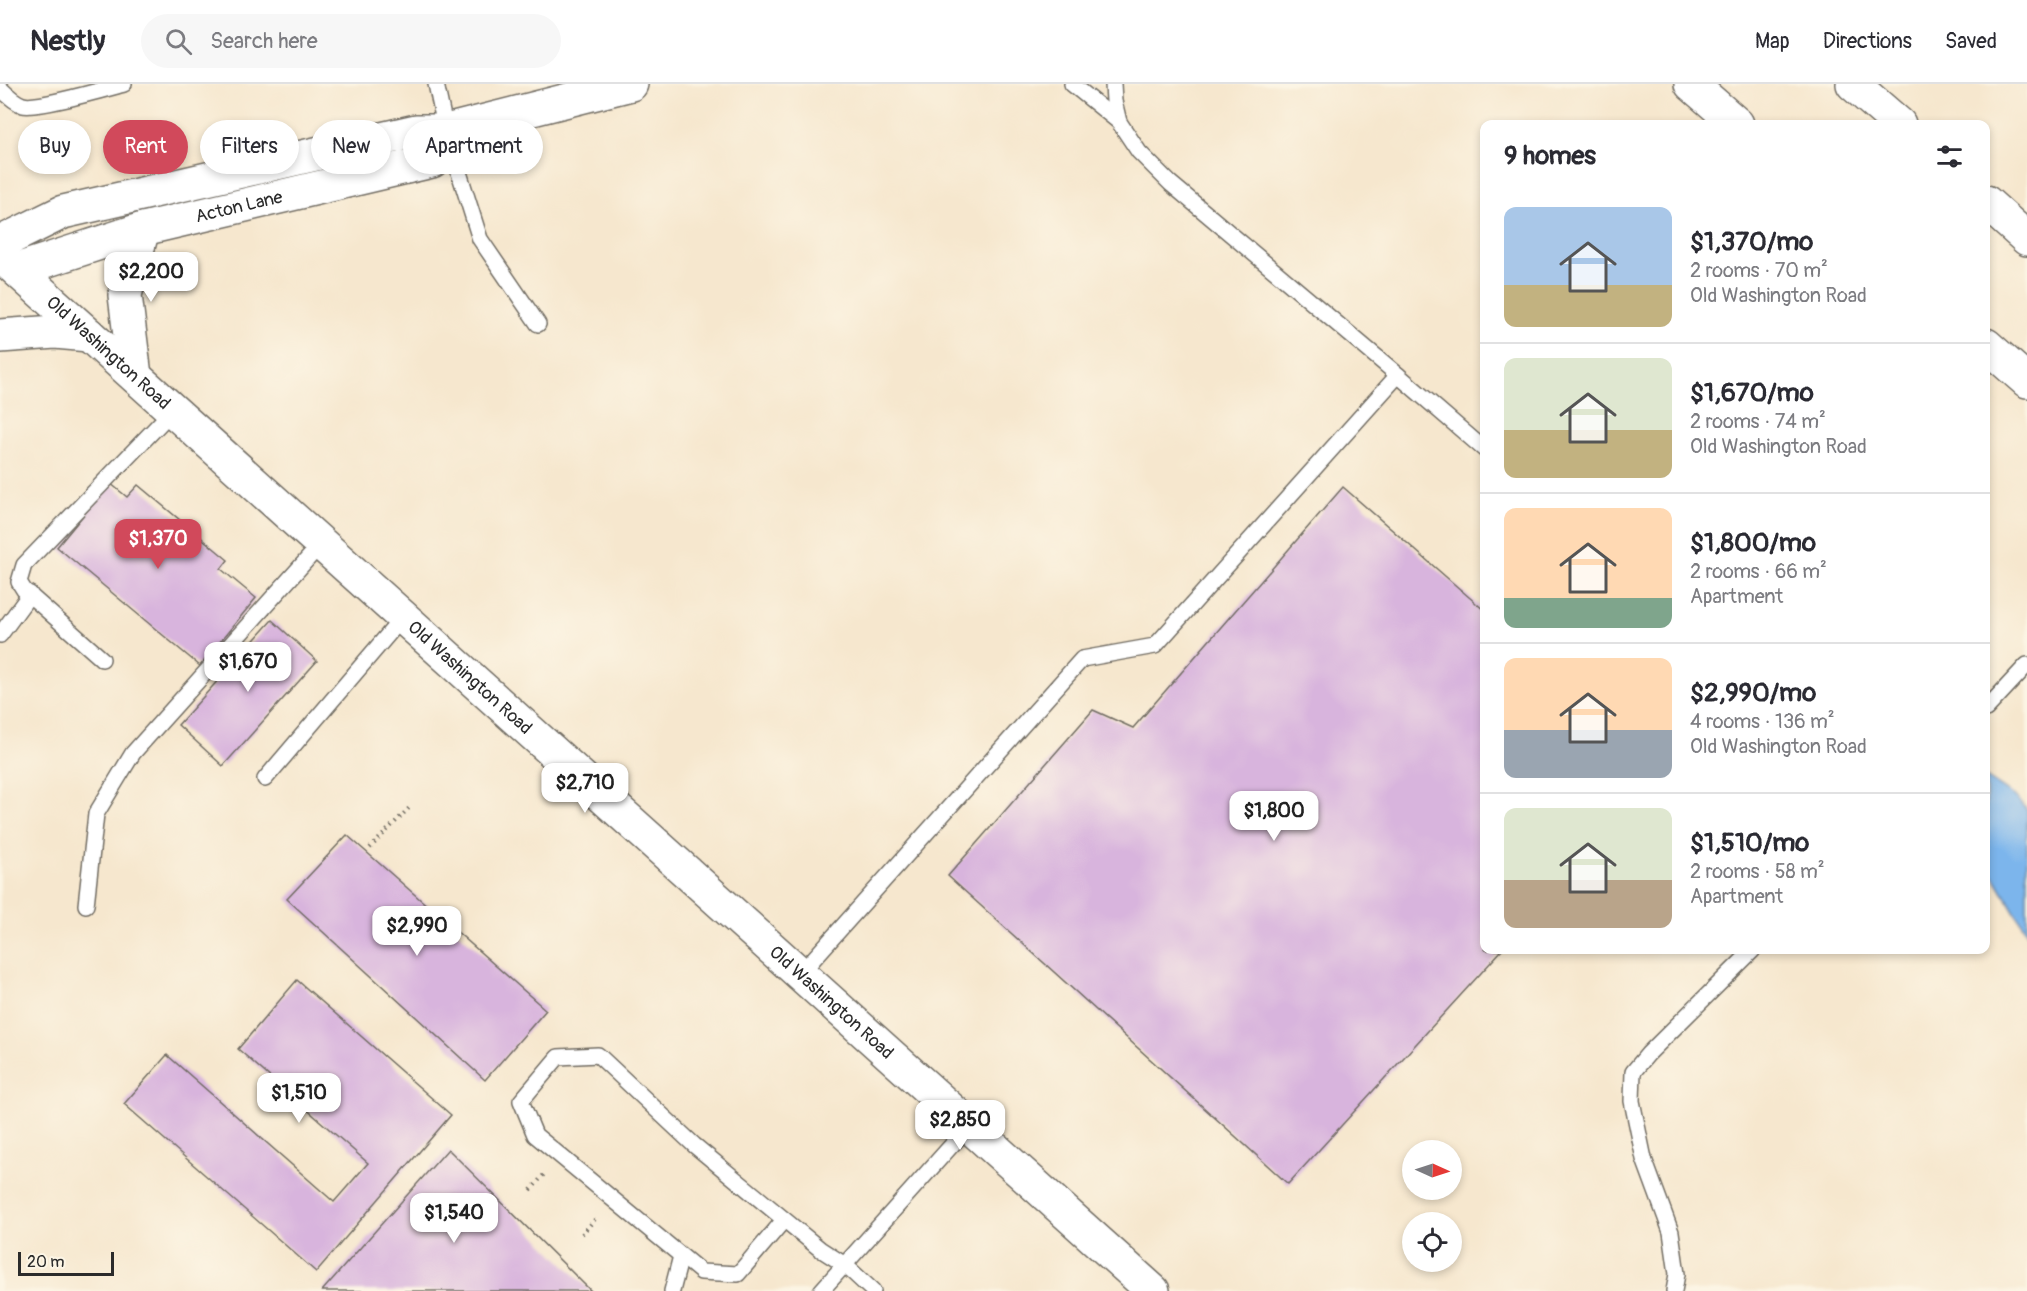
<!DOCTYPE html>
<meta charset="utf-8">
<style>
:root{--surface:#fff;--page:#f7f7f7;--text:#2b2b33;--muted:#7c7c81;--line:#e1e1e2;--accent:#d1495b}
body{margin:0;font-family:Pangolin,sans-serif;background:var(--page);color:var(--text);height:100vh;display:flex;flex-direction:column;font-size:22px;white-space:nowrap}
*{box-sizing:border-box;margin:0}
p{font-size:20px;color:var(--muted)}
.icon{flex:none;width:33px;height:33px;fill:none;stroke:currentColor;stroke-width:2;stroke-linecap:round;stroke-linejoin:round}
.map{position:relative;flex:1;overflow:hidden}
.panel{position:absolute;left:1480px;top:36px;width:510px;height:834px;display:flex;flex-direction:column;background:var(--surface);border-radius:12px;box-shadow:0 3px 9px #0003}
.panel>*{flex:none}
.banner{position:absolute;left:18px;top:36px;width:570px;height:54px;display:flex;gap:12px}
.needle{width:39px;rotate:93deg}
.fabs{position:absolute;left:1402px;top:1056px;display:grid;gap:12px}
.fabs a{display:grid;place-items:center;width:60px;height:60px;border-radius:50%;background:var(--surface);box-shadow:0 3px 9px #0003;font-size:30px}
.scale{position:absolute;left:18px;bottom:15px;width:96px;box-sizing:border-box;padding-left:6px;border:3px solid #2b2b2b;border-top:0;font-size:16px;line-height:21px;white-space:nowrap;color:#2b2b2b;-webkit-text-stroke:4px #fcf5e5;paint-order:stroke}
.price{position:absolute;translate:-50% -51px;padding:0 14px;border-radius:12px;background:#fff;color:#222;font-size:20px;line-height:39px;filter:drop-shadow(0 2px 3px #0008)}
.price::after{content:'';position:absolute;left:50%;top:36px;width:18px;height:14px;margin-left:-9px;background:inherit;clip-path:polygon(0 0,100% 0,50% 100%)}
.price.active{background:var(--accent);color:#fff}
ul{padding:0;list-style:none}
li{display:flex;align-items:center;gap:18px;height:150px;padding:0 24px}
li+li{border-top:2px solid var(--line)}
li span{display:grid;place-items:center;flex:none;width:168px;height:120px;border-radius:12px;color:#555}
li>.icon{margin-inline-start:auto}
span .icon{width:72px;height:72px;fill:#fffc;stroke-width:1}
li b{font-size:26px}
h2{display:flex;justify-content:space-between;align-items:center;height:72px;padding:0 24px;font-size:26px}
.pill{padding:0 21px;border-radius:27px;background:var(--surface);box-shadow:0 3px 9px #0003;font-size:21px;line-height:54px}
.pill.active{background:var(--accent);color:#fff}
header{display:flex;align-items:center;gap:36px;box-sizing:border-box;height:84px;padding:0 30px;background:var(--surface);border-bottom:2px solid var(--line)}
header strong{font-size:28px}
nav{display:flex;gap:33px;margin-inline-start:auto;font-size:21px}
.search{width:420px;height:54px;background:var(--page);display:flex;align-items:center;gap:15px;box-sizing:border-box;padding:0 21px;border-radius:33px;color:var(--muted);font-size:22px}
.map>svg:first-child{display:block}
</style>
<header>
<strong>Nestly</strong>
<div class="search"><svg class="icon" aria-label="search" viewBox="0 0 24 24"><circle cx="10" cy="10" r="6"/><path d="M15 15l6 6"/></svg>Search here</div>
<nav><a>Map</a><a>Directions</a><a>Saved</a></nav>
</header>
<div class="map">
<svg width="2027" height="1207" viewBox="0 0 2027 1207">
<rect width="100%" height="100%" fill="#fcf5e5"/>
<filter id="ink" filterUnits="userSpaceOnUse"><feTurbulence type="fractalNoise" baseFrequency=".0167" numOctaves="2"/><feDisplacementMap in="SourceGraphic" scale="12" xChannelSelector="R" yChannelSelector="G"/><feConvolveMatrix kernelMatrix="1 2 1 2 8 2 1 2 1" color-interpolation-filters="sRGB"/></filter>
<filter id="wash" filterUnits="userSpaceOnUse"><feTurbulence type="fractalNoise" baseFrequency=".008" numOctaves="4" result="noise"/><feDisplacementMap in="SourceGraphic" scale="24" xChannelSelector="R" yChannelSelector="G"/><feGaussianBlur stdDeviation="1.35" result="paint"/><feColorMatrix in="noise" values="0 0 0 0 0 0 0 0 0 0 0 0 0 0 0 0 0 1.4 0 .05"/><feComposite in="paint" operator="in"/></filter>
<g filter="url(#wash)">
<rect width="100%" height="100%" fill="#f6e7ce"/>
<polygon fill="#7bb5ec" stroke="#53708c" stroke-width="1.5" points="1986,693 2016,713 2027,726 2027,849 1986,779"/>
<g id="blocks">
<g fill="#d8b4dd">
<polygon points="110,399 127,413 138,401 228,476 221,485 256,514 200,582 57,463"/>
<polygon points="1343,403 1485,527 1485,866 1502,866 1288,1100 948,792 1093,626 1133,644"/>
<polygon points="272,536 317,577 223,682 178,641"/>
<polygon points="347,751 546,926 485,996 287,815"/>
<polygon points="297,896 451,1031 316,1188 124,1020 167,971 334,1118 368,1079 238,965"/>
<polygon points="448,1065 591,1207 322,1207"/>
</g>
</g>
</g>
<g filter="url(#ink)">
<use href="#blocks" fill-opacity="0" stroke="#726d64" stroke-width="1.5"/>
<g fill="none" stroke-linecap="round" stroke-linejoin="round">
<g stroke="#726d64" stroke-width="18">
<g id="lane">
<polyline points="436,0 446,47 480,155 538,240"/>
<polyline points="1072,0 1119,38 1139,68 1170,99 1398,291 1485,366"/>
<polyline points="1113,0 1114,17 1119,38"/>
<path d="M0,4c6,6 14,14 23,17 14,4 82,-16 101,-21"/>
<polyline points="0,551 30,510"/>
<polyline points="102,575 24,506 19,498 24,481 173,326"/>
<polyline points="1986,625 2027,581"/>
<polyline points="265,695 403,533"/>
<polyline points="86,821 96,730 133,669 321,460"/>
<polyline points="800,890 1082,575 1155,562 1398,291"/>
<polyline points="784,1136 738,1190 701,1188 535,1051 521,1017 558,973 598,971 694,1061 820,1165 845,1181 873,1207"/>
<polyline points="672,1207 681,1172"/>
<polyline points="821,1207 969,1042"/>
<polyline points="1674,1207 1677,1190 1671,1148 1644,1075 1632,1017 1633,988 1648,970 1753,866"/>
</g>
</g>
<g stroke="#726d64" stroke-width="36">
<g id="secondary">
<polyline points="0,159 63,128 416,47 446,47 631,0"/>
<path id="s1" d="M0,171l1153,1036"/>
<path id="s2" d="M17,186l126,-41 289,-68 14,-30"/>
<polyline points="0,252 55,248 89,251"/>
<polyline points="135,292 125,211 143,145"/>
</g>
</g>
<g stroke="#726d64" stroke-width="36">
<g id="highway">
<polyline points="1691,0 1737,40"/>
<polyline points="1853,0 1899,40"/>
<polyline points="1986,118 2027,155"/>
<polyline points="1986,261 2027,297"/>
</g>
</g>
<g stroke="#726d64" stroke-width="4" stroke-dasharray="1.5 4.5" stroke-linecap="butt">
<polyline points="370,764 410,723"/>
<polyline points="531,1106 546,1088"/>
<polyline points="582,1150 597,1133"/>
</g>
<use href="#lane" stroke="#fff" stroke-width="15"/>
<use href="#secondary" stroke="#fff" stroke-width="33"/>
<use href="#highway" stroke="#fff" stroke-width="33"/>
</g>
</g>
<g text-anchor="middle" stroke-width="4.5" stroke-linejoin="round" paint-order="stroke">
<g font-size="18" fill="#2b2b2b" stroke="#fcf5e5">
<text dy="6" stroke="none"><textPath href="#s2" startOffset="231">Acton Lane</textPath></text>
<text dy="6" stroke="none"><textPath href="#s1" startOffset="146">Old Washington Road</textPath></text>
<text dy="6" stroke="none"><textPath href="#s1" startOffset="632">Old Washington Road</textPath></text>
<text dy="6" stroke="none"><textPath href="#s1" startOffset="1118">Old Washington Road</textPath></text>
</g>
</g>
</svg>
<div class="fabs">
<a><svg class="needle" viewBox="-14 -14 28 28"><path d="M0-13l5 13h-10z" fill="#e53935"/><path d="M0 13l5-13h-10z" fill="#7c7c81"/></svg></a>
<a><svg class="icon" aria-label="locate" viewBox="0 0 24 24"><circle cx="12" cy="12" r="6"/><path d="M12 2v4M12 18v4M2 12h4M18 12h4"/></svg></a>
</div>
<div class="scale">20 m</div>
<b class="price" style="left:151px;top:219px">$2,200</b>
<b class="price active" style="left:158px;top:486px">$1,370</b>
<b class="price" style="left:248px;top:609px">$1,670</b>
<b class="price" style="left:585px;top:730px">$2,710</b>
<b class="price" style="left:1274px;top:758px">$1,800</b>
<b class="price" style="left:417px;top:873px">$2,990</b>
<b class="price" style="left:299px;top:1040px">$1,510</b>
<b class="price" style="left:960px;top:1067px">$2,850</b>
<b class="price" style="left:454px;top:1160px">$1,540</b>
<div class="banner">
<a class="pill">Buy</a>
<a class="pill active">Rent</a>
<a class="pill">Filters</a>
<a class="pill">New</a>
<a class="pill">Apartment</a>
</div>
<section class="panel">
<h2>9 homes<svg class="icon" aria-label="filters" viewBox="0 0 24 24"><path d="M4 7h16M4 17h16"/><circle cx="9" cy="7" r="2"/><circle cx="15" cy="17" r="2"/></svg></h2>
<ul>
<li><span style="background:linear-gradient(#a9c7e8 65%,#c2b280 0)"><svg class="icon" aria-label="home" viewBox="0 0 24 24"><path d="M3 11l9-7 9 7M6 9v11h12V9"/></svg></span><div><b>$1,370/mo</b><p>2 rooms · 70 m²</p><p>Old Washington Road</p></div></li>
<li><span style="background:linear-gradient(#dfe7d0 60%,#c2b280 0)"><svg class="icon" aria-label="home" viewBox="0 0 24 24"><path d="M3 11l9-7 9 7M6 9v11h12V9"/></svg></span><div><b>$1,670/mo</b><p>2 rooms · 74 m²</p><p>Old Washington Road</p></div></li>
<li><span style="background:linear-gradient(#ffd9b3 75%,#7fa58c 0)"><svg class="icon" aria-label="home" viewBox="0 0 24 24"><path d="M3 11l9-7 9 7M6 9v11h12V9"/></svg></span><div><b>$1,800/mo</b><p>2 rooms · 66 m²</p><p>Apartment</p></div></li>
<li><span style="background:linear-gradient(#ffd9b3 60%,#9aa5b1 0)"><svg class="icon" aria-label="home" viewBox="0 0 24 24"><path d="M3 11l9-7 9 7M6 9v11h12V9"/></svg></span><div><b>$2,990/mo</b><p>4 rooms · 136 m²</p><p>Old Washington Road</p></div></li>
<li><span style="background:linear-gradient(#dfe7d0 60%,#b9a48a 0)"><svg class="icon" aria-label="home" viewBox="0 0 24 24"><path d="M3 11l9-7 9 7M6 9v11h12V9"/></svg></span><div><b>$1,510/mo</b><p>2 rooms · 58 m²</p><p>Apartment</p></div></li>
</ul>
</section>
</div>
